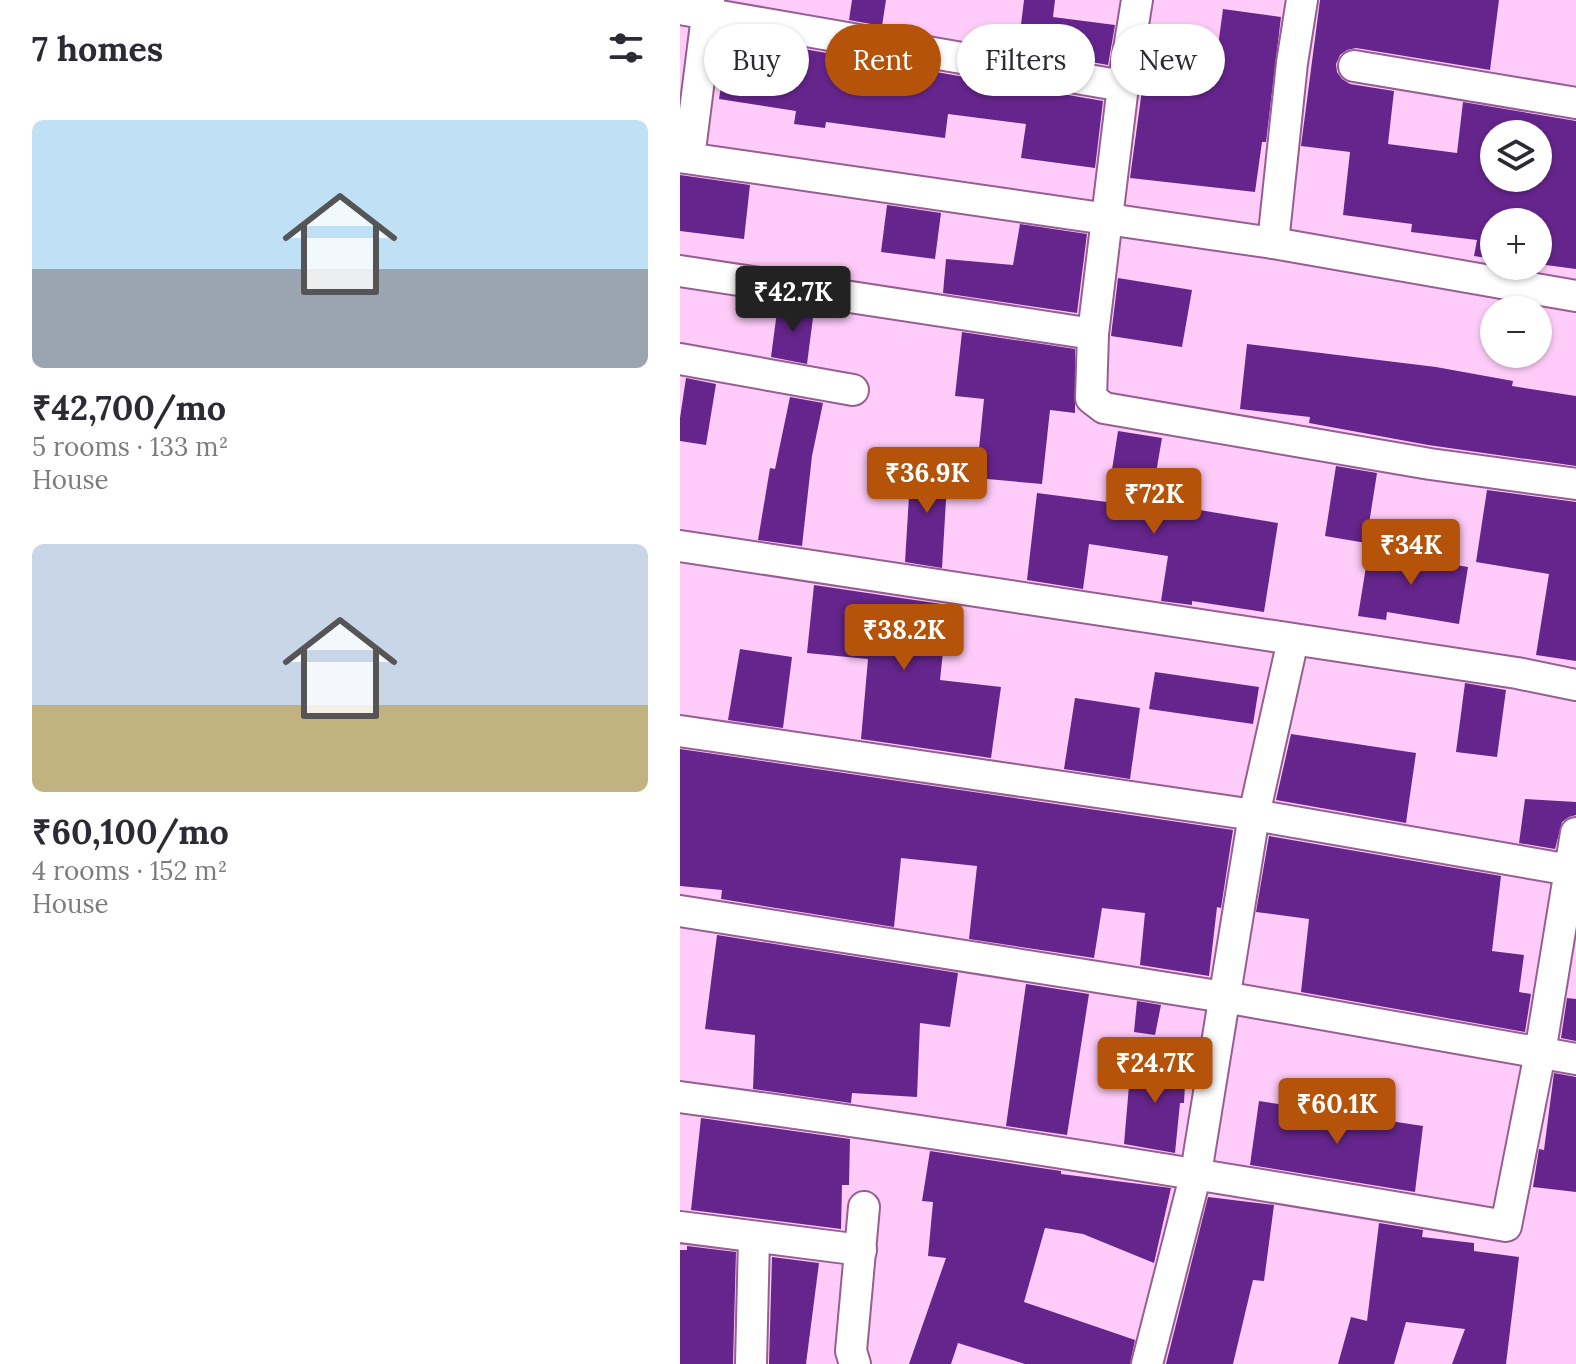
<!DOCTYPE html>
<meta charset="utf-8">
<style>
:root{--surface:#fff;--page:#f7f7f7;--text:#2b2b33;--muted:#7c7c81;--accent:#b45309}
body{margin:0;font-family:Lora,serif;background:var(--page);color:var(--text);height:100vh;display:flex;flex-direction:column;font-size:30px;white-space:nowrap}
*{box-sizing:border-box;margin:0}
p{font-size:26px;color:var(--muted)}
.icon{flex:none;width:44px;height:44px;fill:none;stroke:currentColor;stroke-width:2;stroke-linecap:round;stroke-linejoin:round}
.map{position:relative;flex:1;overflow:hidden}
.drawer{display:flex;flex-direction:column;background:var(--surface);width:680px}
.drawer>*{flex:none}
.top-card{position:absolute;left:24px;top:24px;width:752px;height:72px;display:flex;gap:16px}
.buttons{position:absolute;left:800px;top:120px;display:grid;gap:16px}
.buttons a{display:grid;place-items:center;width:72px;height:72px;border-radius:50%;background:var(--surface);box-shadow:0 2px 6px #0004;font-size:40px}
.price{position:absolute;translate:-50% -68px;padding:0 18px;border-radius:8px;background:var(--accent);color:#fff;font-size:26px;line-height:52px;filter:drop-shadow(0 2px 4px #0008)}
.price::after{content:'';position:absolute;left:50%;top:48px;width:24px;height:18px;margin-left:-12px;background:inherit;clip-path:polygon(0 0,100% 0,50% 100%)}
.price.selected{background:#222;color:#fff}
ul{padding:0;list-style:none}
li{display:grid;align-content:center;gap:16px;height:424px;padding:0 32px}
li span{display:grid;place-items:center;height:248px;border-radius:12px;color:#555}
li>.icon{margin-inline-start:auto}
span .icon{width:144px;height:144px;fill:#fffc;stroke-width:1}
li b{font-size:34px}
h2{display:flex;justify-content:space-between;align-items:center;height:96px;padding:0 32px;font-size:34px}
.chip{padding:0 28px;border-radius:36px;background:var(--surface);box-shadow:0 2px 6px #0004;font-size:28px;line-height:72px}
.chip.selected{background:var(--accent);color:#fff}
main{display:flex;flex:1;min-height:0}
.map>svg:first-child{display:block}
</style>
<main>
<section class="drawer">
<h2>7 homes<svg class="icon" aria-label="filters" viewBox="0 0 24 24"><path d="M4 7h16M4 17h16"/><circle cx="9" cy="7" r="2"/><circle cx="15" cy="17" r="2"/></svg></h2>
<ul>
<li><span style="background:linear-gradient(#bfe0f5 60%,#9aa5b1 0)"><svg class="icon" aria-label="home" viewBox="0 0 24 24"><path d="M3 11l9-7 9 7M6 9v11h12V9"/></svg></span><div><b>₹42,700/mo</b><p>5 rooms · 133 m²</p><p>House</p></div></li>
<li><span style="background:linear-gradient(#c9d6e8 65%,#c2b280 0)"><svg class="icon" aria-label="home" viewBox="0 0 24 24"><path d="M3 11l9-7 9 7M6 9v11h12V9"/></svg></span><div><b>₹60,100/mo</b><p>4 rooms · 152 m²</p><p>House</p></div></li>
</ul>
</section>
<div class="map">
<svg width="896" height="1364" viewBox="0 0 896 1364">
<rect width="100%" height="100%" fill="#ffccf9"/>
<g fill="#66258d" fill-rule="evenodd">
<polygon points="172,0 206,0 202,26 169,20"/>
<polygon points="344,0 375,0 373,17 435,25 428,65 338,49"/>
<path d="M640,0h179l-9,70 -134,-22 -9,2 -7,5 -4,9 1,8 5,7 8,5 44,7 -6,53 69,9 6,-51 113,19v148l-38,-5v-42h-44v37l-20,-3 3,-16 -66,-8 1,-8 -69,-9 7,-63 -49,-6zM814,134h44v44h-44z"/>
<polygon points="543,9 601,17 586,142 582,142 575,192 450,178 467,53 536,61"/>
<polygon points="49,36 423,101 415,168 341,158 346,124 268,114 265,138 146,122 145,128 114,124 116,111 39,99"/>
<polygon points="0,175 70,185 64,239 0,231"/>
<polygon points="207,205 261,213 255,259 201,252"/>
<polygon points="340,224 407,234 397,313 263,293 266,259 333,265"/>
<polygon points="438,278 512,290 502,347 431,336"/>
<polygon points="98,304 134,310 127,364 91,357"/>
<polygon points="282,332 395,349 395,413 370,410 362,484 296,478 304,399 275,396"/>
<polygon points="567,344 756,367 833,381 832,386 896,396 896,466 748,445 629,423 630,417 560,409"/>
<polygon points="6,378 36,384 26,445 0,441 0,418"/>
<polygon points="110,397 143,403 132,456 122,546 78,540 90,468 95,469"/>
<polygon points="438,431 482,438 471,502 598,523 584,612 512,601 512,605 481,601 488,556 409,544 403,589 347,580 357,493 427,502"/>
<polygon points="231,463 268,466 262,568 225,562"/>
<polygon points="656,466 697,473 686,543 645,536"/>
<polygon points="807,490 896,502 896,661 856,655 869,574 796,562"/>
<polygon points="690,542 718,547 716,555 788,567 779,624 707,612 706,620 678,616"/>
<polygon points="134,585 268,605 260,680 321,687 311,758 181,739 188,659 127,653"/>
<polygon points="60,649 112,657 103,728 48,720"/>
<polygon points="475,672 579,687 573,724 469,709"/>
<polygon points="785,683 826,690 817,757 776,752"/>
<polygon points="395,698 460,708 450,779 384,769"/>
<polygon points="611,734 736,753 726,823 596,800"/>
<polygon points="0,749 553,830 541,908 537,907 529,976 460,965 465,913 422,908 414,958 289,939 297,866 221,858 214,927 41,899 42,890 0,886"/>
<polygon points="845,799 896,802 896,815 889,817 882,822 875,849 839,843"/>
<polygon points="589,836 821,876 812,951 844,955 839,992 851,994 845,1032 621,992 629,919 576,912"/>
<polygon points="37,935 278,973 270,1027 240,1023 237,1097 172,1093 171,1103 73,1089 75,1035 25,1029"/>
<polygon points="346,984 409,994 387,1135 326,1126"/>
<polygon points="887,998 896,999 896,1041 881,1038"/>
<polygon points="457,1001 481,1005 475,1035 454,1032"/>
<polygon points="451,1062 506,1065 504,1103 500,1103 495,1153 444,1144"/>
<polygon points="874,1073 896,1077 896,1192 853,1187 859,1149 864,1150"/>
<polygon points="579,1101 743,1126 735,1192 570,1165"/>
<polygon points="21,1118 170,1139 169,1185 162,1185 161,1229 11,1210"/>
<polygon points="250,1151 381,1171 381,1174 491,1188 474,1263 403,1234 365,1228 344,1302 455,1340 450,1364 345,1364 278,1343 271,1364 229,1364 266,1258 248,1256 253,1202 242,1201"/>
<polygon points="528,1197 594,1205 584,1281 573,1280 553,1364 486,1364"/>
<polygon points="699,1223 743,1230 742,1237 794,1243 794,1251 839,1257 826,1364 772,1364 785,1329 726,1322 714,1364 658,1364 671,1317 687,1321"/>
<polygon points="7,1246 56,1252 53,1364 0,1364 0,1250 7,1250"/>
<polygon points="92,1257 139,1263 126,1364 89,1364"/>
</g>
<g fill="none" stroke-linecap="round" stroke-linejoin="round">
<g stroke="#965e92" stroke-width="34">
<g id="minor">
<polyline points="0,9 443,86 413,334 0,271"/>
<polyline points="674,66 896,103"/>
<polyline points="443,86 457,0"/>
<polyline points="0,157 593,243 896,296"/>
<polyline points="9,158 29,0"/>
<polyline points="593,243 612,63 622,0"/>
<polyline points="413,334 411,398 424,408 750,464 896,484"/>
<polyline points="0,359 173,390"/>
<polyline points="0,546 837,673 896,685"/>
<polyline points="0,731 574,815 896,871"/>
<polyline points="0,911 544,997 896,1059"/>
<path d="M0,1097c276,37 551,82 826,129l34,-173 36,-220"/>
<polyline points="0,1227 181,1250"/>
<polyline points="71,1364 74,1238"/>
<polyline points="175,1364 171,1351 184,1207"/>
<polyline points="467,1364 516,1173 574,815 613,640"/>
</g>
</g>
<use href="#minor" stroke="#fff" stroke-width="30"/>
</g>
</svg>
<div class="buttons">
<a><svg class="icon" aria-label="layers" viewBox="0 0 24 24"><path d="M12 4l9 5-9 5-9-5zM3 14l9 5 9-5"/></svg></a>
<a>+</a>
<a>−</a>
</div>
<b class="price selected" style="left:113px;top:334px">₹42.7K</b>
<b class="price" style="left:247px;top:515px">₹36.9K</b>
<b class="price" style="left:474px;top:536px">₹72K</b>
<b class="price" style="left:731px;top:587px">₹34K</b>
<b class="price" style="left:224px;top:672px">₹38.2K</b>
<b class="price" style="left:475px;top:1105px">₹24.7K</b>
<b class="price" style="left:657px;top:1146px">₹60.1K</b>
<div class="top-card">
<a class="chip">Buy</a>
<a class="chip selected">Rent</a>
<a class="chip">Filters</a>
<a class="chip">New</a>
</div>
</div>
</main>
